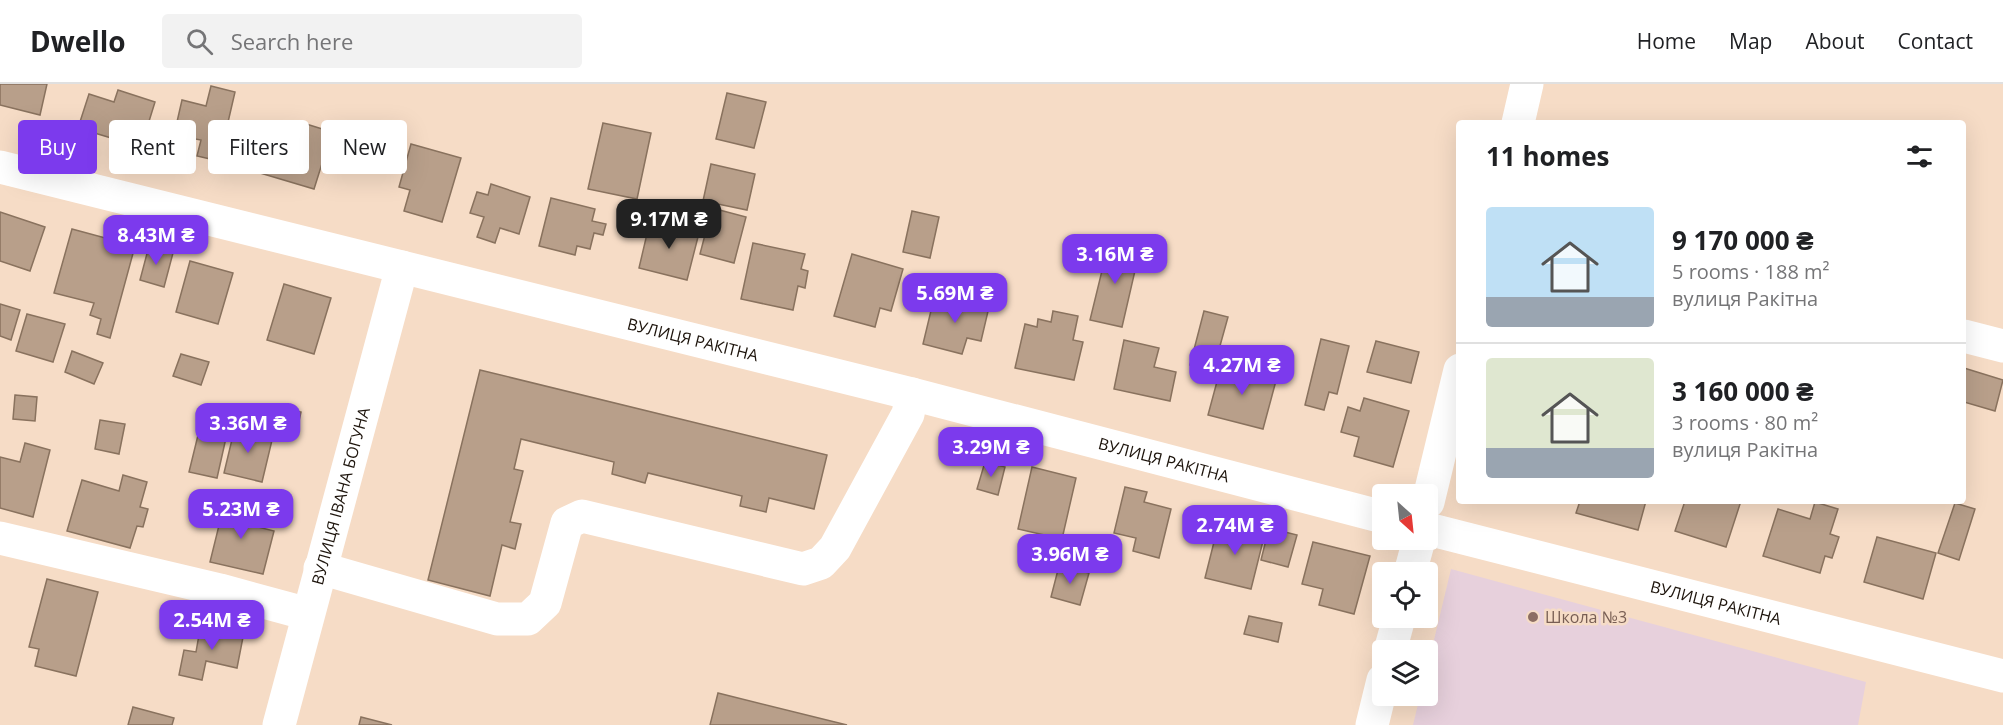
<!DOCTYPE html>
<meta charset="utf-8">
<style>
:root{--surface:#fff;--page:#f2f2f2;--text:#202124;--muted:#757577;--line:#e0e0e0;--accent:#7c3aed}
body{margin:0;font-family:"Open Sans",sans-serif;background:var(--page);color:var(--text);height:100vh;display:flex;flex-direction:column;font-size:22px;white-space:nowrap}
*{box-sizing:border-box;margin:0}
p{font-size:20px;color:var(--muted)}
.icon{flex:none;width:33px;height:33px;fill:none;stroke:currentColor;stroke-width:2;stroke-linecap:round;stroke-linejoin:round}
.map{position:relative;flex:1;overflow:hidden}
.panel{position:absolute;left:1456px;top:36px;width:510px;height:384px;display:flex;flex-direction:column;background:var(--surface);border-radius:6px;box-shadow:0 6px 24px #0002}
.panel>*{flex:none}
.banner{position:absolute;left:18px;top:36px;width:570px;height:54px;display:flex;gap:12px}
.needle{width:39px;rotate:153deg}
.tools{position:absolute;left:1372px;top:400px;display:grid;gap:12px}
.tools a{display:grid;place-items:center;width:66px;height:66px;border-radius:6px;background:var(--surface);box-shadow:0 6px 24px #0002;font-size:30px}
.price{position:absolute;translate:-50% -51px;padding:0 14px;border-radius:12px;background:var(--accent);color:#fff;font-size:20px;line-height:39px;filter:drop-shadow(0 2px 3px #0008)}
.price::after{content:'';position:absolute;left:50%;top:36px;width:18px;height:14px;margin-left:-9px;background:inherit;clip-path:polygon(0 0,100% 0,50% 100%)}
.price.selected{background:#222;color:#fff}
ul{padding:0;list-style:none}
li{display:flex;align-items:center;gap:18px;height:150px;padding:0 30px}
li+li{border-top:2px solid var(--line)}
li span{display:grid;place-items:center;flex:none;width:168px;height:120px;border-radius:6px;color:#555}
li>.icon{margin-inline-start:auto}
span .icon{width:72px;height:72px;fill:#fffc;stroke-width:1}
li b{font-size:26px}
h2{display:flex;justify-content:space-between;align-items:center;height:72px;padding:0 30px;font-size:26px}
.pill{padding:0 21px;border-radius:6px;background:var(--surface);box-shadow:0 6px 24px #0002;font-size:21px;line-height:54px}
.pill.selected{background:var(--accent);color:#fff}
header{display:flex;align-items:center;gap:36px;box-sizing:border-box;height:84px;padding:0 30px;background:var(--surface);border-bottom:2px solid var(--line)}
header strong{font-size:28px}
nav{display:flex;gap:33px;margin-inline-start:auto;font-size:21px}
.search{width:420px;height:54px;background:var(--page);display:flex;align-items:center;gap:15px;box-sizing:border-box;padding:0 21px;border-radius:6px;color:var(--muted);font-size:22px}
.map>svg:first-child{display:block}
</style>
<header>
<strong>Dwello</strong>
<div class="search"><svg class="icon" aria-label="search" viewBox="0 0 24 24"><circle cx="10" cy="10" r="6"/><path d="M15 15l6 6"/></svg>Search here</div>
<nav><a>Home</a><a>Map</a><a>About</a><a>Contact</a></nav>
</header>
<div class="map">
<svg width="2003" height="641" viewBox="0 0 2003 641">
<rect width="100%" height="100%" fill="#f6dcc6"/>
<polygon fill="#e7d0dc" points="1451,485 1866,598 1858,641 1413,641 1420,612 1428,612 1428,581"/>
<g fill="#b89f8a" stroke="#89725e" stroke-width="1.5">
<polygon points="0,0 47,0 40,31 0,21"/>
<polygon points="211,2 235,8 219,77 197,72 201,56 174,51 182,16 206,22"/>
<polygon points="118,6 155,18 141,63 78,44 89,10 114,18"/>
<polygon points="727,9 766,18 754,64 716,55"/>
<polygon points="303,39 332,48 314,105 260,89 273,48 298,55"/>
<polygon points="603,39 651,49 637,115 588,105"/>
<polygon points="411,60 461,74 442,138 404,127 410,106 399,103"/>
<polygon points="711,80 755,90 747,126 703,117"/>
<polygon points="491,100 530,113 519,150 500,144 495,159 477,153 484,133 470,129 477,108 488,111"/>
<polygon points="551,114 595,125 592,137 606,140 603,151 594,149 590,165 577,162 575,171 539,162"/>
<polygon points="712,124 746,133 734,179 700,170"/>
<polygon points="912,127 939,133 930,174 903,168"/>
<polygon points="0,128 45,143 30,187 0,177"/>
<polygon points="650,137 699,149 687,196 639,184"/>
<polygon points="72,145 135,162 110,254 97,250 101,235 90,231 94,219 54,209"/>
<polygon points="1109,158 1140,165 1122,243 1090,236"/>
<polygon points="753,159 805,170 801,185 808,187 805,204 798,202 793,226 741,215"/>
<polygon points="149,162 173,169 164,203 140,196"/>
<polygon points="852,170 903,185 891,227 880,224 875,243 834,232"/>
<polygon points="190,177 233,189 218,240 176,228"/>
<polygon points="284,200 331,214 314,270 267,256"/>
<polygon points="935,210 989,223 981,257 967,254 962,270 923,260"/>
<polygon points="0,220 20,226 11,256 0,252"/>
<polygon points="1053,227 1078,232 1073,256 1083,258 1074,296 1015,284 1025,240 1037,243 1038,235 1051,238"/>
<polygon points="1204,227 1228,233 1213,287 1190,281"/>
<polygon points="27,230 65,240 53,278 16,267"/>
<polygon points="1321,255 1349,262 1337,310 1329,308 1324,326 1305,321"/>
<polygon points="1124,256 1159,264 1154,283 1176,288 1170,317 1114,305"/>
<polygon points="1376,257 1419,268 1411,299 1367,288"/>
<polygon points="72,267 103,279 94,300 65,288"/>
<polygon points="181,270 209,278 201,301 173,292"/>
<polygon points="1222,279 1277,293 1263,345 1208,331"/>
<polygon points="1964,284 2003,296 1995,327 1964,318"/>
<polygon points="480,286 827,371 814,425 769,414 766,428 740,422 742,412 648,389 645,399 612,390 614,378 521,355 514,385 523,387 510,438 521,440 515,465 502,461 490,512 428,496"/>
<polygon points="15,311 37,313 35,337 13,335"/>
<polygon points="1364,314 1409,327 1393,383 1354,372 1359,353 1341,348 1348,323 1360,327"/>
<polygon points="261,320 301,328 297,346 257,337"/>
<polygon points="100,336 125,340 119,370 95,365"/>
<polygon points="201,339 228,345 217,394 189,388"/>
<polygon points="235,343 273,352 262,398 224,389"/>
<polygon points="25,359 50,366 33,433 0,424 0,373 20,378"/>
<polygon points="985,378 1005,383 998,411 977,405"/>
<polygon points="1032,383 1076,394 1062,455 1018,445"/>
<polygon points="123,391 147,398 140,423 148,425 143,443 137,442 130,464 67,447 82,396 119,407"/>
<polygon points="1125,403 1147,408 1144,418 1171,425 1159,474 1133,467 1136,454 1114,449"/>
<polygon points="226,413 247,418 242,439 274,447 263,490 210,478"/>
<polygon points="1580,417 1646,417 1638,446 1576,429"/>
<polygon points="1685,417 1741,417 1726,463 1675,447"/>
<polygon points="1815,418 1838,425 1830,450 1839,453 1832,474 1825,472 1820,489 1763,472 1778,425 1810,435"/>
<polygon points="1955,419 1975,425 1959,476 1938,469"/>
<polygon points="1219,438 1265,449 1251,505 1205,494"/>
<polygon points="1269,444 1297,451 1288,483 1261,476"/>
<polygon points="1877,453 1936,469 1923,515 1864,498"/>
<polygon points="1313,458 1370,472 1354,530 1319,521 1323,505 1302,500"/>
<polygon points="1059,482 1089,489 1080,521 1051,513"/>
<polygon points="47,495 98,508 76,592 35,582 39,565 29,563"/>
<polygon points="1249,532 1282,539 1278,558 1244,550"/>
<polygon points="201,540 244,548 237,584 206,577 202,596 179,591 184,566 196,568"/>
<polygon points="718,609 847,641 710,641"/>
<polygon points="133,623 174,634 172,641 128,641"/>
<polygon points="361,633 392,641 359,641"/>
</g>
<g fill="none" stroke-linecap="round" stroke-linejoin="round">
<g stroke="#fff" stroke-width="33">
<polyline points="1518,39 1527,0"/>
<path id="s1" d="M0,83l912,227 471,123"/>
<polyline points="1964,252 2003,262"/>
<polyline points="1428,418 1460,286"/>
<path id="s2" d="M1428,445l575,147"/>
<polyline points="0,454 220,506 308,530"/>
<polyline points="320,484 497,535 528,535 545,519 567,439 582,432 803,485 821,479 835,464 908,330 912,310"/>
<polyline points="1410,489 1419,456"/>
<polyline points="1390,567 1399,534"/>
<path id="s3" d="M279,641l123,-458"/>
<polyline points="1372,641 1383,596"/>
</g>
</g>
<circle fill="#8d6e63" stroke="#f6dcc6" stroke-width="2" cx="1533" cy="533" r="6"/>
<g text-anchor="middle" stroke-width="5" stroke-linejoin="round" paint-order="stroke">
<g font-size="16" fill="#1d140c" stroke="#f6dcc6">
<text dy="6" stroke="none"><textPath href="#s1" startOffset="714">ВУЛИЦЯ РАКІТНА</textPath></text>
<text dy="6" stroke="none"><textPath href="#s1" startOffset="1200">ВУЛИЦЯ РАКІТНА</textPath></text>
<text dy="6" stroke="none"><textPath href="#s3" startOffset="237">ВУЛИЦЯ ІВАНА БОГУНА</textPath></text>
<text dy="6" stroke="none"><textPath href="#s2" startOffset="297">ВУЛИЦЯ РАКІТНА</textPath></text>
</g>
<g font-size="16" fill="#785e54" stroke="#f6dcc6" text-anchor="start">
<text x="1545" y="539">Школа №3</text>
</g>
</g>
</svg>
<div class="tools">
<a><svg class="needle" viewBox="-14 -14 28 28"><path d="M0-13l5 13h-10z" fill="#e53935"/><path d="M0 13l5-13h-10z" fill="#757577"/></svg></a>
<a><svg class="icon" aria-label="locate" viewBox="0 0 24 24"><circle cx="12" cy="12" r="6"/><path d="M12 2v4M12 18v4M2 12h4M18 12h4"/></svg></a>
<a><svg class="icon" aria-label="layers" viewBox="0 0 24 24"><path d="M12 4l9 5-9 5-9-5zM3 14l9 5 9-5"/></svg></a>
</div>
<b class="price selected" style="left:669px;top:166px">9.17M ₴</b>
<b class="price" style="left:156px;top:182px">8.43M ₴</b>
<b class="price" style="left:1115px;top:201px">3.16M ₴</b>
<b class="price" style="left:955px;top:240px">5.69M ₴</b>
<b class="price" style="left:1242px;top:312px">4.27M ₴</b>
<b class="price" style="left:248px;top:370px">3.36M ₴</b>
<b class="price" style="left:991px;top:394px">3.29M ₴</b>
<b class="price" style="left:241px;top:456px">5.23M ₴</b>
<b class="price" style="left:1235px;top:472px">2.74M ₴</b>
<b class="price" style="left:1070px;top:501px">3.96M ₴</b>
<b class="price" style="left:212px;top:567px">2.54M ₴</b>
<div class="banner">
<a class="pill selected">Buy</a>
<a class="pill">Rent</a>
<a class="pill">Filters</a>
<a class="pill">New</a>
</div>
<section class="panel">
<h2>11 homes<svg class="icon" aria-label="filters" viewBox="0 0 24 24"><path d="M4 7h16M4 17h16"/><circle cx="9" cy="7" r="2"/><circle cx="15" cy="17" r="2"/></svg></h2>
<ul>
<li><span style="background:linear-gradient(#bfe0f5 75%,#9aa5b1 0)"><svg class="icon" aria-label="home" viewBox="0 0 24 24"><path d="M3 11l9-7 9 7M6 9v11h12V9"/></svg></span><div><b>9 170 000 ₴</b><p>5 rooms · 188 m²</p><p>вулиця Ракітна</p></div></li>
<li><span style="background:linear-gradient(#dfe7d0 75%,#9aa5b1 0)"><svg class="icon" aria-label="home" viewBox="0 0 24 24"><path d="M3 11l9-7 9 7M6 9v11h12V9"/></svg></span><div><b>3 160 000 ₴</b><p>3 rooms · 80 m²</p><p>вулиця Ракітна</p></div></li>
</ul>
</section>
</div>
